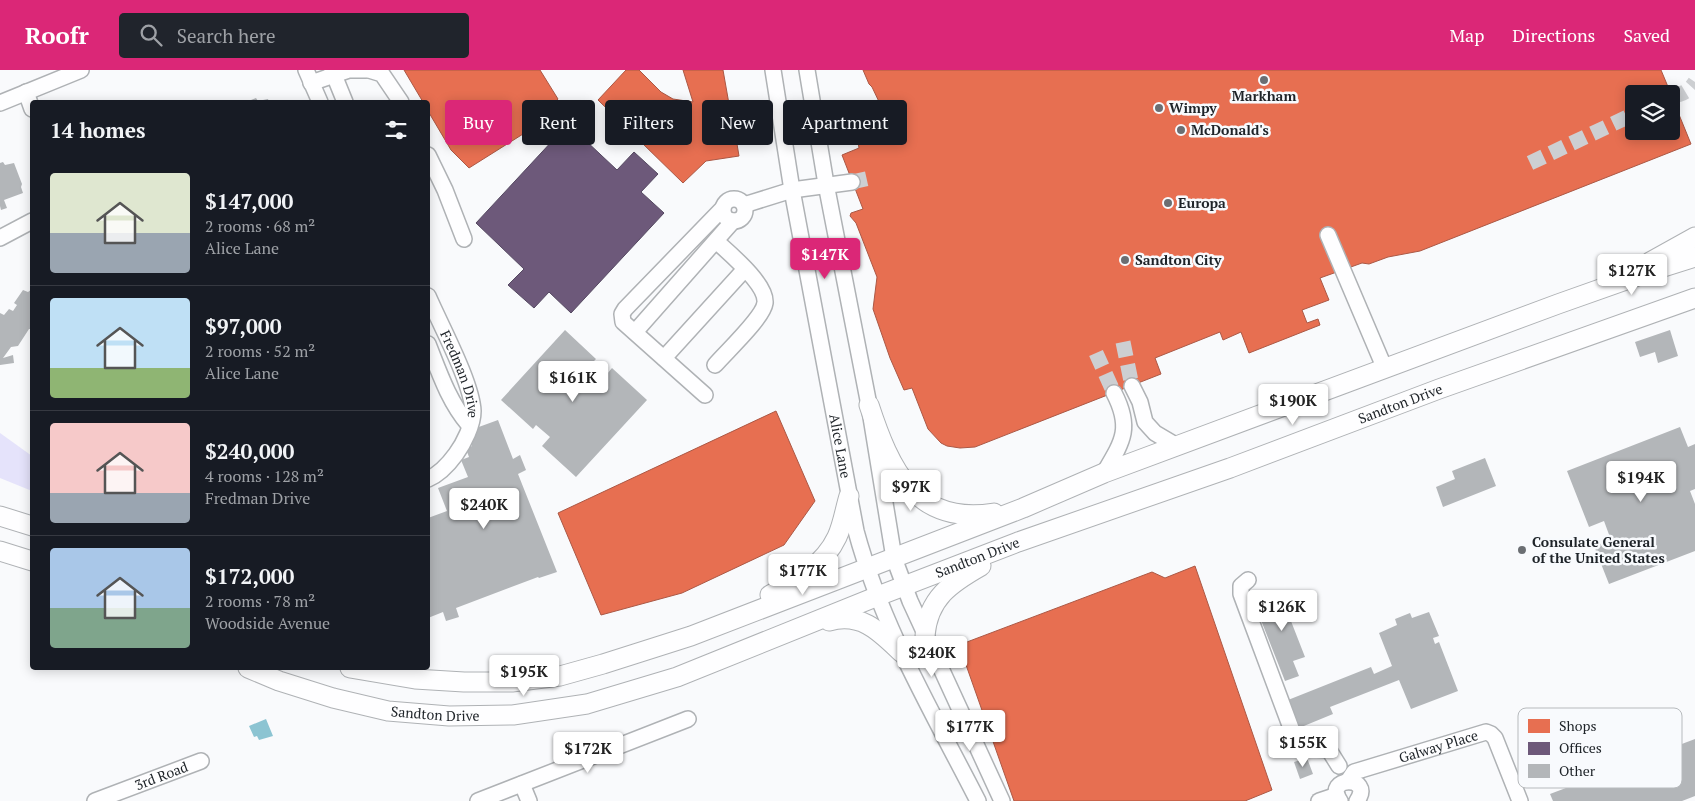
<!DOCTYPE html>
<meta charset="utf-8">
<style>
:root{--surface:#171b24;--page:#20242c;--text:#f1f3f6;--muted:#9ea1a6;--line:#363941;--accent:#db2777}
body{margin:0;font-family:"PT Serif",serif;background:var(--page);color:var(--text);height:100vh;display:flex;flex-direction:column;font-size:19px;white-space:nowrap}
*{box-sizing:border-box;margin:0}
p{font-size:16px;color:var(--muted)}
.icon{flex:none;width:28px;height:28px;fill:none;stroke:currentColor;stroke-width:2;stroke-linecap:round;stroke-linejoin:round}
.map{position:relative;flex:1;overflow:hidden}
.side{position:absolute;left:30px;top:30px;width:400px;height:570px;display:flex;flex-direction:column;background:var(--surface);border-radius:5px;box-shadow:0 2px 12px #0003}
.side>*{flex:none}
.guide{position:absolute;left:445px;top:30px;width:475px;height:45px;display:flex;gap:10px}
.tools{position:absolute;left:1625px;top:15px;display:grid;gap:10px}
.tools a{display:grid;place-items:center;width:55px;height:55px;border-radius:5px;background:var(--surface);box-shadow:0 2px 12px #0003;font-size:25px}
.price{position:absolute;translate:-50% -42px;padding:0 11px;border-radius:5px;background:#fff;color:#222;font-size:16px;line-height:32px;filter:drop-shadow(0 1px 2px #0008)}
.price::after{content:'';position:absolute;left:50%;top:30px;width:15px;height:11px;margin-left:-8px;background:inherit;clip-path:polygon(0 0,100% 0,50% 100%)}
.price.active{background:var(--accent);color:#fff}
ul{padding:0;list-style:none}
li{display:flex;align-items:center;gap:15px;height:125px;padding:0 20px}
li+li{border-top:1px solid var(--line)}
li span{display:grid;place-items:center;flex:none;width:140px;height:100px;border-radius:5px;color:#555}
li>.icon{margin-inline-start:auto}
span .icon{width:60px;height:60px;fill:#fffc;stroke-width:1}
li b{font-size:21px}
h2{display:flex;justify-content:space-between;align-items:center;height:60px;padding:0 20px;font-size:21px}
.pill{padding:0 18px;border-radius:5px;background:var(--surface);box-shadow:0 2px 12px #0003;font-size:18px;line-height:45px}
.pill.active{background:var(--accent);color:#fff}
header{display:flex;align-items:center;gap:30px;box-sizing:border-box;height:70px;padding:0 25px;background:var(--accent);color:#fff}
header strong{font-size:24px}
nav{display:flex;gap:28px;margin-inline-start:auto;font-size:18px}
.search{width:350px;height:45px;background:var(--page);display:flex;align-items:center;gap:12px;box-sizing:border-box;padding:0 18px;border-radius:5px;color:var(--muted);font-size:19px}
.map>svg:first-child{display:block}
</style>
<header>
<strong>Roofr</strong>
<div class="search"><svg class="icon" aria-label="search" viewBox="0 0 24 24"><circle cx="10" cy="10" r="6"/><path d="M15 15l6 6"/></svg>Search here</div>
<nav><a>Map</a><a>Directions</a><a>Saved</a></nav>
</header>
<div class="map">
<svg width="1695" height="731" viewBox="0 0 1695 731">
<rect width="100%" height="100%" fill="#f9fafc"/>
<polygon fill="#e5e3fb" points="0,363 32,386 32,421 0,408"/>
<polygon fill="#8cc4d2" points="266,649 273,666 259,670 257,666 254,667 249,656"/>
<g fill="#e76f51" stroke="#ab5845">
<polygon points="404,0 540,0 558,29 531,59 469,98 451,80 428,41 428,32 423,32"/>
<polygon points="626,0 639,0 661,22 673,29 693,32 683,0 723,0 729,34 717,36 726,43 732,52 735,62 739,86 706,91 683,113 598,30"/>
<polygon points="863,0 1661,0 1671,24 1634,24 1634,61 1671,61 1671,25 1691,74 1420,181 1388,187 1369,194 1362,193 1320,208 1329,230 1302,240 1307,253 1318,249 1320,255 1249,283 1241,262 1223,270 1220,262 1155,288 1161,304 975,377 960,378 947,376 941,373 928,359 912,318 904,320 890,288 873,239 877,207 856,153 850,146 851,143 863,139 842,85 859,78 857,66 891,52 887,41 882,38 872,17 869,14"/>
<polygon points="776,341 815,431 784,475 682,523 601,545 558,443"/>
<polygon points="1195,496 1272,720 1245,731 1014,731 959,575 1152,502 1165,508"/>
</g>
<polygon fill="#6d597a" stroke="#554961" points="568,54 617,100 634,82 658,104 641,122 664,143 571,243 549,222 534,238 508,215 524,199 476,153"/>
<g fill="#b3b6b9">
<polygon points="256,28 258,31 268,29 269,32 246,32"/>
<polygon points="3,92 5,95 14,93 22,114 21,117 23,123 4,130 7,138 1,140 0,136 0,93"/>
<polygon points="32,213 32,259 29,259 18,276 11,277 3,288 13,285 14,293 0,295 0,243 4,245 9,239 13,241 17,235 14,233 23,220 28,222 32,219 30,214"/>
<polygon points="565,260 596,289 593,292 607,304 612,298 647,330 576,407 542,376 550,367 536,355 533,359 501,330"/>
<polygon points="1670,260 1678,286 1658,293 1655,282 1640,287 1635,272"/>
<polygon points="498,350 513,389 520,385 526,400 518,404 557,502 539,508 538,507 456,538 459,547 446,551 443,542 428,548 428,448 447,441 438,418 468,407 461,390 469,387 466,379 472,376 470,369 476,358"/>
<polygon points="1680,357 1688,377 1695,374 1695,419 1690,421 1695,434 1695,481 1609,514 1594,476 1611,470 1604,451 1589,457 1567,401"/>
<polygon points="1485,388 1496,416 1443,437 1436,417 1455,409 1452,401"/>
<polygon points="1290,522 1298,542 1289,546 1305,587 1293,591 1299,606 1285,611 1255,535"/>
<polygon points="1429,542 1439,566 1433,568 1435,574 1439,572 1458,621 1411,639 1399,610 1330,637 1333,644 1299,658 1288,630 1371,597 1374,604 1392,596 1379,563 1397,555 1395,549 1410,543 1412,548"/>
<polygon points="1695,669 1695,726 1682,731 1553,731 1550,724"/>
<polygon points="1307,688 1313,704 1300,709 1294,692"/>
</g>
<g fill="none" stroke-linecap="round" stroke-linejoin="round">
<g stroke="#cdcfd2" stroke-width="15" stroke-dasharray="15 8" stroke-linecap="butt">
<path d="M1671,26c11,-1 18,-5 24,-14"/>
<polyline points="1530,93 1634,44"/>
<polyline points="852,112 870,108"/>
<polyline points="1123,272 1132,316"/>
<polyline points="1096,283 1114,323"/>
</g>
<g stroke="#afb2b5" stroke-width="18">
<g id="minor">
<polyline points="306,0 320,32"/>
<polyline points="332,0 345,32"/>
<polyline points="369,0 382,4 401,32"/>
<path id="s1" d="M773,0l19,120 64,341c26,96 77,182 122,270"/>
<polyline points="807,0 826,114 869,335 894,488 910,531 1002,731"/>
<polyline points="311,13 349,0 366,0"/>
<polyline points="26,22 32,39"/>
<polyline points="0,33 81,0"/>
<polyline points="428,85 445,120 464,169"/>
<circle cx="734" cy="140" r="11"/>
<polyline points="744,135 792,120 852,112"/>
<polyline points="1328,165 1385,299"/>
<polyline points="0,168 32,151"/>
<path id="s2" d="M428,226c12,28 44,87 45,115 0,14 -9,32 -17,43 -8,11 -16,20 -28,25"/>
<polyline points="635,262 733,151"/>
<path d="M428,274c11,28 21,58 41,81"/>
<polyline points="664,288 745,199"/>
<path d="M715,295c11,-13 48,-47 50,-62 2,-19 -36,-50 -49,-62"/>
<polyline points="1132,316 1140,332 1145,352 1155,363 1177,376"/>
<polyline points="705,325 623,252 622,244 625,239 723,138"/>
<path d="M1104,403c19,-32 28,-45 10,-80"/>
<path d="M1248,510l-7,6v8l53,142c12,17 17,11 35,14l10,16"/>
<path id="s3" d="M1348,711l6,-9 132,-40 5,2 4,4 25,63"/>
<polyline points="522,714 529,731"/>
<path id="s4" d="M95,731l106,-40"/>
<polyline points="478,731 688,649"/>
<polyline points="1319,731 1337,725"/>
<path d="M1340,731c-18,-25 35,-26 17,0"/>
</g>
</g>
<g stroke="#afb2b5" stroke-width="21">
<g id="major">
<polyline points="1650,192 1695,167"/>
<path d="M869,335c21,64 46,121 125,108"/>
<polyline points="0,446 32,456"/>
<polyline points="0,481 32,491"/>
<path d="M770,525c26,-14 54,-30 67,-58 6,-13 8,-28 12,-41"/>
<path d="M829,551c33,-9 51,11 73,32"/>
<path d="M925,566c3,-38 26,-53 56,-70"/>
<path id="s5" d="M248,598l31,13 54,17 55,13 61,5 64,-1 74,-11 90,-27 201,-81 140,-54 212,-74 209,-79 256,-91"/>
<polyline points="350,598 415,609 464,612 512,612 560,606 603,594 691,566 1023,438 1104,403 1558,234 1654,200 1695,187"/>
</g>
</g>
<use href="#minor" stroke="#fefeff" stroke-width="15"/>
<use href="#major" stroke="#fefeff" stroke-width="19"/>
</g>
<g fill="#6b6e72" stroke="#f8fafd" stroke-width="2">
<circle cx="1264" cy="10" r="5"/>
<circle cx="1159" cy="38" r="5"/>
<circle cx="1181" cy="60" r="5"/>
<circle cx="1168" cy="133" r="5"/>
<circle cx="1125" cy="190" r="5"/>
<circle cx="1522" cy="480" r="5"/>
</g>
<g text-anchor="middle" stroke-width="5" stroke-linejoin="round" paint-order="stroke">
<g font-size="14" font-weight="bold" fill="#1e2328" stroke="#f8fafd" text-anchor="start">
<text x="1264" y="31" text-anchor="middle">Markham</text>
<text x="1169" y="43">Wimpy</text>
<text x="1191" y="65">McDonald's</text>
<text x="1178" y="138">Europa</text>
<text x="1135" y="195">Sandton City</text>
<text x="1532" y="477">Consulate General<tspan x="1532" dy="16">of the United States</tspan></text>
</g>
<g font-size="14" fill="#1e2328" stroke="#f8fafd">
<text dy="5" stroke="none"><textPath href="#s2" startOffset="85">Fredman Drive</textPath></text>
<text dy="5" stroke="none"><textPath href="#s5" startOffset="1214">Sandton Drive</textPath></text>
<text dy="5" stroke="none"><textPath href="#s1" startOffset="382">Alice Lane</textPath></text>
<text dy="5" stroke="none"><textPath href="#s5" startOffset="764">Sandton Drive</textPath></text>
<text dy="5" stroke="none"><textPath href="#s5" startOffset="194">Sandton Drive</textPath></text>
<text dy="5" stroke="none"><textPath href="#s3" startOffset="99">Galway Place</textPath></text>
<text dy="5" stroke="none"><textPath href="#s4" startOffset="71">3rd Road</textPath></text>
</g>
</g>
<rect x="1518" y="638" width="164" height="80" rx="8" fill="#f8fafd" stroke="#b7babd" stroke-width="1"/>
<rect x="1528" y="649" width="22" height="14" fill="#e76f51"/>
<rect x="1528" y="672" width="22" height="13" fill="#6d597a"/>
<rect x="1528" y="694" width="22" height="14" fill="#b3b6b9"/>
<g font-size="14" fill="#1e2328">
<text x="1559" y="661">Shops</text>
<text x="1559" y="683">Offices</text>
<text x="1559" y="706">Other</text>
</g>
</svg>
<div class="tools">
<a><svg class="icon" aria-label="layers" viewBox="0 0 24 24"><path d="M12 4l9 5-9 5-9-5zM3 14l9 5 9-5"/></svg></a>
</div>
<b class="price active" style="left:825px;top:210px">$147K</b>
<b class="price" style="left:1632px;top:226px">$127K</b>
<b class="price" style="left:573px;top:333px">$161K</b>
<b class="price" style="left:1293px;top:356px">$190K</b>
<b class="price" style="left:1641px;top:433px">$194K</b>
<b class="price" style="left:911px;top:442px">$97K</b>
<b class="price" style="left:484px;top:460px">$240K</b>
<b class="price" style="left:803px;top:526px">$177K</b>
<b class="price" style="left:1282px;top:562px">$126K</b>
<b class="price" style="left:932px;top:608px">$240K</b>
<b class="price" style="left:524px;top:627px">$195K</b>
<b class="price" style="left:970px;top:682px">$177K</b>
<b class="price" style="left:1303px;top:698px">$155K</b>
<b class="price" style="left:588px;top:704px">$172K</b>
<div class="guide">
<a class="pill active">Buy</a>
<a class="pill">Rent</a>
<a class="pill">Filters</a>
<a class="pill">New</a>
<a class="pill">Apartment</a>
</div>
<section class="side">
<h2>14 homes<svg class="icon" aria-label="filters" viewBox="0 0 24 24"><path d="M4 7h16M4 17h16"/><circle cx="9" cy="7" r="2"/><circle cx="15" cy="17" r="2"/></svg></h2>
<ul>
<li><span style="background:linear-gradient(#dfe7d0 60%,#9aa5b1 0)"><svg class="icon" aria-label="home" viewBox="0 0 24 24"><path d="M3 11l9-7 9 7M6 9v11h12V9"/></svg></span><div><b>$147,000</b><p>2 rooms · 68 m²</p><p>Alice Lane</p></div></li>
<li><span style="background:linear-gradient(#bfe0f5 70%,#8fb573 0)"><svg class="icon" aria-label="home" viewBox="0 0 24 24"><path d="M3 11l9-7 9 7M6 9v11h12V9"/></svg></span><div><b>$97,000</b><p>2 rooms · 52 m²</p><p>Alice Lane</p></div></li>
<li><span style="background:linear-gradient(#f6c9c9 70%,#9aa5b1 0)"><svg class="icon" aria-label="home" viewBox="0 0 24 24"><path d="M3 11l9-7 9 7M6 9v11h12V9"/></svg></span><div><b>$240,000</b><p>4 rooms · 128 m²</p><p>Fredman Drive</p></div></li>
<li><span style="background:linear-gradient(#a9c7e8 60%,#7fa58c 0)"><svg class="icon" aria-label="home" viewBox="0 0 24 24"><path d="M3 11l9-7 9 7M6 9v11h12V9"/></svg></span><div><b>$172,000</b><p>2 rooms · 78 m²</p><p>Woodside Avenue</p></div></li>
</ul>
</section>
</div>
